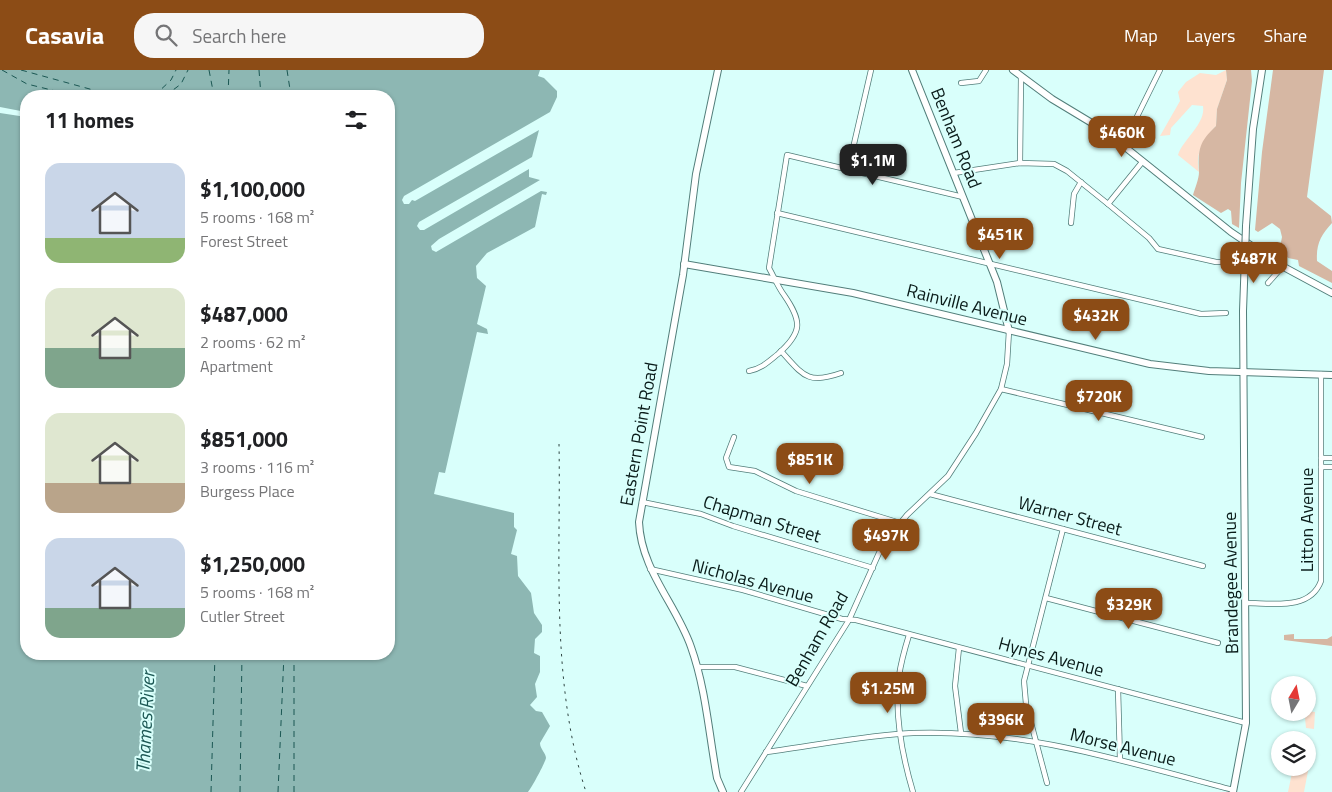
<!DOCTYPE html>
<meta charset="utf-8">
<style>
:root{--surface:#fff;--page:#f6f6f6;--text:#202124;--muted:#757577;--accent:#8c4c16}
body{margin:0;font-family:"Titillium Web",sans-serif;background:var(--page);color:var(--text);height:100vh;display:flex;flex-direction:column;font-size:19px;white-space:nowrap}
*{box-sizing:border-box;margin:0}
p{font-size:16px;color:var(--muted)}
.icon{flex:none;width:28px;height:28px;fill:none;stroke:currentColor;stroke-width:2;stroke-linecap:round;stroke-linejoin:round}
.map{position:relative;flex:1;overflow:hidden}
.drawer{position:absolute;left:20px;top:20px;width:375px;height:570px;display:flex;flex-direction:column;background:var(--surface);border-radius:20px;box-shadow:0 1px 4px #0004}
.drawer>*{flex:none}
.needle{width:32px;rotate:10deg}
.buttons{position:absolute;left:1271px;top:606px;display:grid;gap:10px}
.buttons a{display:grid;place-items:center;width:45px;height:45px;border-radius:50%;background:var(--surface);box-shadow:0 1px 4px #0004;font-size:25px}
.price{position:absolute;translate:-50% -42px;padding:0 11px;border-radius:10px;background:var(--accent);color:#fff;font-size:16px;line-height:32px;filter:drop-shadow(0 1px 2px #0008)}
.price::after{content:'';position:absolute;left:50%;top:30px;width:15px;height:11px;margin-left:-8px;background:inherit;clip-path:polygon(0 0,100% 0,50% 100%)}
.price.selected{background:#222;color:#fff}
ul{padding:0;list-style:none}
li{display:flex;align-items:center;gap:15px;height:125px;padding:0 25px}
li span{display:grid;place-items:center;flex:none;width:140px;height:100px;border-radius:15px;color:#555}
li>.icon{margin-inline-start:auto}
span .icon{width:60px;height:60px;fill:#fffc;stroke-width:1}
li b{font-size:21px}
h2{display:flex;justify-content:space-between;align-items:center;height:60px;padding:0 25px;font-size:21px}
header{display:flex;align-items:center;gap:30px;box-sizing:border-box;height:70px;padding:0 25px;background:var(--accent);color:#fff}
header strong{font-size:24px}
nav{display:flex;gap:28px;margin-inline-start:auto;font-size:18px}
.search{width:350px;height:45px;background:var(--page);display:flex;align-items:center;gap:12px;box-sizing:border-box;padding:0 18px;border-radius:20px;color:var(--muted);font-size:19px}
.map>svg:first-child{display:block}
</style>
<header>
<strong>Casavia</strong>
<div class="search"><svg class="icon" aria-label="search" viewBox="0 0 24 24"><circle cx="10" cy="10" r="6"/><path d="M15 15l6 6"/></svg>Search here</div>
<nav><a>Map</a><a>Layers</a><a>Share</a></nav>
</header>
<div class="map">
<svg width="1332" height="722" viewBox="0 0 1332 722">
<rect width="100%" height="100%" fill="#d9fffb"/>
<g fill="#fee2d0">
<path d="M1226,0l1,10 -10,29 -1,17c-13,14 -21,27 -17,46l-21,-17c5,-16 28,-31 25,-49l-11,-1 -21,23 -1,7 -10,1 20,-35 -2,-9 8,-10 14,-9 16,2z"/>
<polygon points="1308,641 1315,642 1314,659 1306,658 1305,648"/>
<polygon points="1308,673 1313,675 1304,722 1288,722 1293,698 1308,698"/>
</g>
<g fill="#d6b7a3">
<path d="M1226,0h25l1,11 -11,102 -2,45 -7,-4 -1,-13 -3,-2 -7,4 -28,-18c2,-7 6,-16 6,-23 -1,-23 0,-30 17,-46l1,-17 10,-29z"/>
<path d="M1273,0h51l-17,127 24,19 1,7c-11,12 -16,21 -15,38l15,10v12l-33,-17 -1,-6 -10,-2 -8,-11 2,-10 -2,-8 -8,-6 -14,9 -3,-2 7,-78z"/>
<polygon points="1294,564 1294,569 1327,569 1332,566 1332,576 1284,570 1284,565"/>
</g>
<path fill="#8db7b3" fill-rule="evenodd" d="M0,0h540l-2,6 6,2 13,13v6l-7,15 -132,76 -14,8 -2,4 2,4h5l3,-4 3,1 124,-71 -7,27 -113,65 -2,4 3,4h4l105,-61v8l11,3 -101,59 -8,7 1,4 4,2 105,-61 6,1 -1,3 -4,-1 -7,33 -48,26 -11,13 1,12 9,8 -9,38 10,5 1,5 -11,-2 -32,141 -6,-1 -5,22 80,19v14l3,3 -6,24 6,2 1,20 13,17 3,20 8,12v7l-7,7 -1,14 6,3v16l-5,12 2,13 -7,8 6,6 6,1 8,14 -10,17c0,6 6,10 6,15 -1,5 -15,31 -18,34h-528zM26,26h363v558h-363z"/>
<polygon fill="#d9fffb" points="0,37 26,42 26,47 0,43"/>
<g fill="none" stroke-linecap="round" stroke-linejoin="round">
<g stroke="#1b5753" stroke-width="1" stroke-dasharray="6 5" stroke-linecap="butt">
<polyline points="2,0 27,14 76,26"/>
<polyline points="21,0 115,26"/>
<polyline points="209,0 214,26"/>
<polyline points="259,0 261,26"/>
<polyline points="287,0 291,26"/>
<polyline points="154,26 171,10 176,0"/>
<polyline points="165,26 181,14 188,0"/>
<polyline points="228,26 229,0"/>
<polyline points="211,722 215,584"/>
<polyline points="240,722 242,584"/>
<polyline points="278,722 284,584"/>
<polyline points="294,722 294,584"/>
</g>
<g stroke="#527e7a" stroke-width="6">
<g id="street">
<polyline points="961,13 979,11 986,0"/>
<polyline points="1123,75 1160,0"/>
<polyline points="1020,93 1021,6"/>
<polyline points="848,100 871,0"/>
<polyline points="954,103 1020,93 1054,94 1067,101 1108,134 1149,168 1158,179 1216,192 1226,192"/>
<polyline points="1108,134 1143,91"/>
<polyline points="777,143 1201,244 1226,243"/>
<polyline points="1071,153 1074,124 1081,112"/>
<polyline points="1268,213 1283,196"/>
<path d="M781,281c22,24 26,34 60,22"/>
<path d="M749,301c12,-2 19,-9 29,-17 25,-22 24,-33 6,-59 -6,-8 -10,-18 -15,-27l18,-113 176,42"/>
<polyline points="1001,319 1202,367"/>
<polyline points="734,367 726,388 729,397 755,401 796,421 900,453"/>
<polyline points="1321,388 1332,388"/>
<polyline points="1321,397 1332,397"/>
<polyline points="930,424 1203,496"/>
<polyline points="642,432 701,444 733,456 873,498"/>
<polyline points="650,499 743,520 842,549 856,550 1246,653"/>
<polyline points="1046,528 1218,573"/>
<path d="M1246,533c26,0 64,8 75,-22v-207"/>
<path d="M909,565c-4,13 -8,27 -10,41 -5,39 3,79 14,116"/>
<polyline points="959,578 955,616 961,663"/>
<polyline points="698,597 735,597 807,616"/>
<polyline points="1118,619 1120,690"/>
<path d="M766,682c48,-6 99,-17 147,-19 111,-4 213,29 320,57"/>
<polyline points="1047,713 1026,634 1024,611 1063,459"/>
<polyline points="741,722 849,550 879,483 890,466 907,445 948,406 976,363 1001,319 1007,294 1009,261"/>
</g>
</g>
<g stroke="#527e7a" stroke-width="8">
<g id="secondary">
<path d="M718,0l-22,104 -13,101 -44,247c2,48 37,82 52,125 15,42 18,88 26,131l6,14"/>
<polyline points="912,0 997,212 1009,261"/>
<polyline points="1013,0 1052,29 1105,61 1231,162 1280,195 1332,223"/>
<polyline points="1246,156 1253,59 1262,0"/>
<polyline points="684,194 853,223 1150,294 1209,301 1332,305"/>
<polyline points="1233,722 1246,653 1243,241 1245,186"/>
</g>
</g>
<use href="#street" stroke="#fff" stroke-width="4.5"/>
<use href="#secondary" stroke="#fff" stroke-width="6"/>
<path stroke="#2f4542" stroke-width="1" stroke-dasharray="2.5 5" stroke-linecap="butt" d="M559,374c2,115 -9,237 27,348"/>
<g stroke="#527e7a" stroke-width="8" stroke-linecap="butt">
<polyline id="secondary-bridge" points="1245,186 1246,156"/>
</g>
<use href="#secondary-bridge" stroke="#fff" stroke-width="6"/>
</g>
<g text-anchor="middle" stroke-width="4" stroke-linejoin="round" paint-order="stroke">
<g font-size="18" fill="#091b19" stroke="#d9fffb">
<text transform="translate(956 68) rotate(68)" y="6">Benham Road</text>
<text transform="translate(967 235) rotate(14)" y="6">Rainville Avenue</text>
<text transform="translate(639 364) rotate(-80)" y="6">Eastern Point Road</text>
<text transform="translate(1070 446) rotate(15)" y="6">Warner Street</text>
<text transform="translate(762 449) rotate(17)" y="6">Chapman Street</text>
<text transform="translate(1307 450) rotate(-90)" y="6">Litton Avenue</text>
<text transform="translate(753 511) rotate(15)" y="6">Nicholas Avenue</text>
<text transform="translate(1231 513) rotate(-91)" y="6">Brandegee Avenue</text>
<text transform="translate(817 569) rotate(-60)" y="6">Benham Road</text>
<text transform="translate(1051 587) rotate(15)" y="6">Hynes Avenue</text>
<text transform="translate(1123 677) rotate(14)" y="6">Morse Avenue</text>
</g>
<g font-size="19" font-style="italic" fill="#1b5753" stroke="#d9fffb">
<text transform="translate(145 652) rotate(-87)" y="7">Thames River</text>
</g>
</g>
</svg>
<div class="buttons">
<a><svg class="needle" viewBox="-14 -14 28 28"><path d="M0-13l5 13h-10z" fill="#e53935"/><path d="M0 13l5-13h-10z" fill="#757577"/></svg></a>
<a><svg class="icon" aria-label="layers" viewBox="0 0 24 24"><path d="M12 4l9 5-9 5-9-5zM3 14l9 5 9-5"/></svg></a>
</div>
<b class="price" style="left:1122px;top:88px">$460K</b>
<b class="price selected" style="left:873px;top:116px">$1.1M</b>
<b class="price" style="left:1000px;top:190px">$451K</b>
<b class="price" style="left:1254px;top:214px">$487K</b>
<b class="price" style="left:1096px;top:271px">$432K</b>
<b class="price" style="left:1099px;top:352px">$720K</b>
<b class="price" style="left:810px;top:415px">$851K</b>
<b class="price" style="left:886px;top:491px">$497K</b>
<b class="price" style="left:1129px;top:560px">$329K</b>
<b class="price" style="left:888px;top:644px">$1.25M</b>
<b class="price" style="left:1001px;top:675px">$396K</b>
<section class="drawer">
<h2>11 homes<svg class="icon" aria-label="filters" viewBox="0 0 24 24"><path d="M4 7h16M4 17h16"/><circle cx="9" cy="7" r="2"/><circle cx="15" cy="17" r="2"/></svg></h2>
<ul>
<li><span style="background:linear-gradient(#c9d6e8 75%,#8fb573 0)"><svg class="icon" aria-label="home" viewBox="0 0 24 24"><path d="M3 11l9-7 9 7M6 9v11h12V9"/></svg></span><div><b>$1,100,000</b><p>5 rooms · 168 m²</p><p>Forest Street</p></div></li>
<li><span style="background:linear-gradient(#dfe7d0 60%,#7fa58c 0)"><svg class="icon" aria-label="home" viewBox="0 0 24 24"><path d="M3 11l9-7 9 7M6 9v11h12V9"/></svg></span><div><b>$487,000</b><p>2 rooms · 62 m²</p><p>Apartment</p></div></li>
<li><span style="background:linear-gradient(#dfe7d0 70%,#b9a48a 0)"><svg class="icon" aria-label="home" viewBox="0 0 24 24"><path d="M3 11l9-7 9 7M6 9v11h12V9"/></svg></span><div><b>$851,000</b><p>3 rooms · 116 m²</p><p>Burgess Place</p></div></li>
<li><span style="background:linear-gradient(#c9d6e8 70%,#7fa58c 0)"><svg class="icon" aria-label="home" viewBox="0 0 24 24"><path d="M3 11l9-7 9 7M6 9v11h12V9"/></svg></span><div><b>$1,250,000</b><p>5 rooms · 168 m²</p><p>Cutler Street</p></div></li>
</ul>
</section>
</div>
